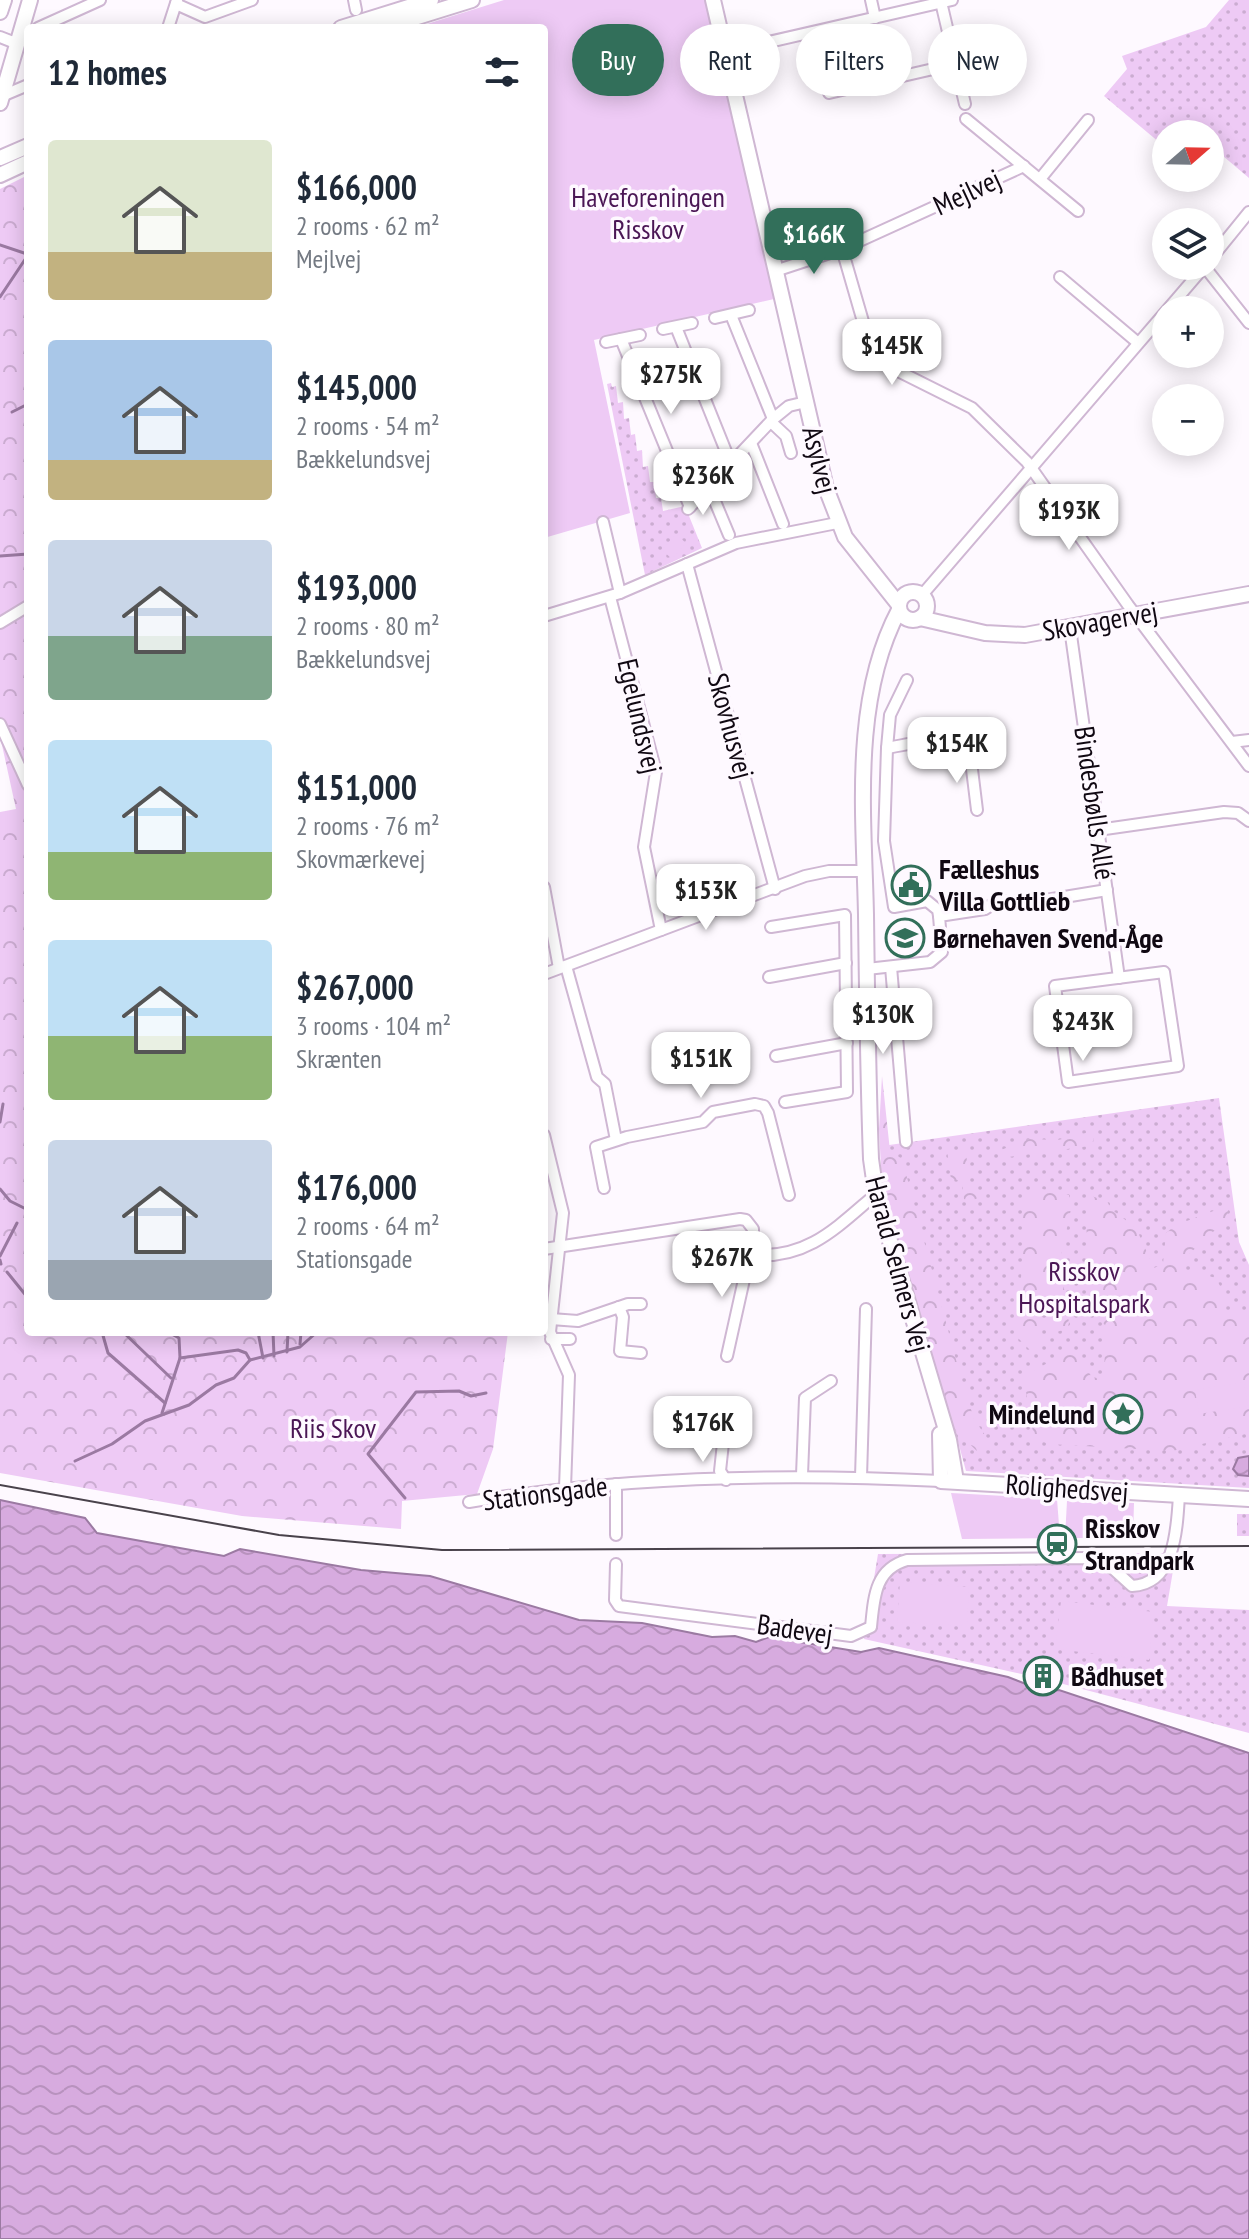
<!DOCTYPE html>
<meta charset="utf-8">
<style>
:root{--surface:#fff;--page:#f6f6f7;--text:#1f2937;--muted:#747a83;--accent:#326f5a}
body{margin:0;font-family:"PT Sans Narrow",sans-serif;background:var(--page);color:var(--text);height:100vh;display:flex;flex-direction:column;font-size:30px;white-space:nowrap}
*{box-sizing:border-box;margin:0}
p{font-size:26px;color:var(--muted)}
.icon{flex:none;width:44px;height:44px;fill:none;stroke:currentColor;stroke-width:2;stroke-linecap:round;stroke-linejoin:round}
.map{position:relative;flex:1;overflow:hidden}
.drawer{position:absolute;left:24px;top:24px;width:524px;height:1312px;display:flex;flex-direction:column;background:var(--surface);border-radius:8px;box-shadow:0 4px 20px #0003}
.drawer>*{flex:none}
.banner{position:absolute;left:572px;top:24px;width:556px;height:72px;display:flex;gap:16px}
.needle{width:52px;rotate:70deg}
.fabs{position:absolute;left:1152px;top:120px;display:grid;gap:16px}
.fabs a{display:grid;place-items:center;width:72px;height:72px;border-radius:50%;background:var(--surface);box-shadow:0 4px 20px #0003;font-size:40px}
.price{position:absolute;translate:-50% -68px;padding:0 18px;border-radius:16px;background:#fff;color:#222;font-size:26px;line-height:52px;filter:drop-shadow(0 2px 4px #0008)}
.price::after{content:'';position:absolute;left:50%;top:48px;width:24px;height:18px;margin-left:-12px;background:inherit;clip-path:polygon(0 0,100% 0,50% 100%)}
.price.active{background:var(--accent);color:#fff}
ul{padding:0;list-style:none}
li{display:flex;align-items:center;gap:24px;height:200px;padding:0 24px}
li span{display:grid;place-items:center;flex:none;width:224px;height:160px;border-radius:8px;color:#555}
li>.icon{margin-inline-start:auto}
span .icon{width:96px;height:96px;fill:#fffc;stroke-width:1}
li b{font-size:34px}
h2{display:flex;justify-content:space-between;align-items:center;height:96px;padding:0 24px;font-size:34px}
.chip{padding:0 28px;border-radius:36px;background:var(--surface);box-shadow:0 4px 20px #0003;font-size:28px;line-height:72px}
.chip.active{background:var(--accent);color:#fff}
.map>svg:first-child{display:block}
</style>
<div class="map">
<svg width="1249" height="2239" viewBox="0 0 1249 2239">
<defs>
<pattern id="grass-dots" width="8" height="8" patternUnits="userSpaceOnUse" patternTransform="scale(2)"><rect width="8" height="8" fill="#eecaf5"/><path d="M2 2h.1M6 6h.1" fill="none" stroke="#cbacd1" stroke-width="1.8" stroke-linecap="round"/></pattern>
<pattern id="forest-crowns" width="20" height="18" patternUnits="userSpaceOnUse" patternTransform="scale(2)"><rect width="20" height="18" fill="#eecaf5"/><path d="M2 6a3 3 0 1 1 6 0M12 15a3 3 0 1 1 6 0" fill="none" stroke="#cbacd1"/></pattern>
<pattern id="water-waves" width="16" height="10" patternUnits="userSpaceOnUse" patternTransform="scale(2)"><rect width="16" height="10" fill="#d7abdf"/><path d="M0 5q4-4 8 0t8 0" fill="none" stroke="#b892be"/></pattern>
</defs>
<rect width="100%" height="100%" fill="#fef9ff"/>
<g fill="url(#grass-dots)">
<polygon points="1229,0 1249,0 1249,178 1210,145 1210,134 1197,134 1186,124 1178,134 1166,134 1166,148 1104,96 1127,69 1122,56 1206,27"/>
<polygon points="611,383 612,387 616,386 618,403 623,402 624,419 629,418 631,435 635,434 637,451 642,450 643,467 648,466 650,482 654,482 656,498 661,498 663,511 685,506 702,548 645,575 607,384"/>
<polygon points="1219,1098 1239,1242 1249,1265 1249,1488 966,1471 890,1191 882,1146"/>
<rect x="1237" y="1514" width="12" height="22"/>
<polygon points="1176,1553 1167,1606 1249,1610 1249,1733 1048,1680 864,1639 878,1554"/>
</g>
<g fill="url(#forest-crowns)">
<polygon points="28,175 28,1332 508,1332 493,1449 477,1494 402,1501 401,1529 242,1516 0,1473 0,812 16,809 0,736 0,189"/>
<polygon points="882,1076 890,1151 902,1159 958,1367 974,1419 987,1438 984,1450 979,1453 952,1427 882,1187 879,1129"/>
<polygon points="1090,1132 1094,1140 1089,1146 1008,1157 1001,1150 1029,1139 1058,1140"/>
<path d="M947,1150h19c2,16 -1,35 15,43v4l-11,4 -6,-2 -2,-18 -11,-2z"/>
<polygon points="1042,1189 1069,1195 1071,1209 1060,1261 1069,1323 1067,1329 1056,1332 1050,1327 1045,1308 1040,1307 1039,1345 1030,1350 1016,1336 1023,1254 1022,1202"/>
<path d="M1091,1196l16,5 4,8 25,19 18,40 9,-4 3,-31 10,-8 48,-18 4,3 -1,9 -39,36 -4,11 2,4 30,8 6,12v18l9,5 18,-1v121l-77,18 -123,-7 -15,-6 -10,-58c8,-13 30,-17 42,-29h7l19,26 5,1 7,-5 2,-47 -18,-18 -2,-109z"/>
</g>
<g fill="#eecaf5">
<polygon points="504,0 705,0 774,299 594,340 630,513 544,538 544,28 414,28"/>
<polygon points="676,534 686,543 672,559 662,550"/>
<polygon points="1244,1382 1248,1406 1199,1414 1195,1390"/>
<polygon points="951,1493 1057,1499 1060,1538 962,1539"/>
<polygon points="1067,1501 1134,1503 1133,1538 1065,1538"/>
<polygon points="900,1582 969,1587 967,1626 897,1622"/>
<polygon points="1061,1601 1154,1612 1149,1660 1055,1649"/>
</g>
<g fill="url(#water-waves)" stroke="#9b7aa2" stroke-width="2">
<polygon points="1249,1456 1249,1476 1238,1475 1233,1469 1238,1458"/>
<polygon points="0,1500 85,1518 97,1533 224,1556 240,1549 361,1570 430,1576 579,1620 642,1623 712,1637 735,1636 756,1642 769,1637 861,1652 879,1648 1008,1677 1046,1692 1059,1690 1249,1753 1249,2239 0,2239"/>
</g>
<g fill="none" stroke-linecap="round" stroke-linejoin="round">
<g stroke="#9b7aa2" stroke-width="3">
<polyline points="0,245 27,254"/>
<polyline points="0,297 28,255"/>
<polyline points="12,412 28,404"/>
<polyline points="0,556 28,554"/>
<polyline points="0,1122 3,1104"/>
<polyline points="0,1189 10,1201 26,1209 28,1206"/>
<polyline points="0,1256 17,1223"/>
<polyline points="0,1260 1,1264"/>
<polyline points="7,1272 28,1298"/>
<polyline points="102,1332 108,1353 165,1403"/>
<polyline points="123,1332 171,1378"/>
<polyline points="258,1332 263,1358"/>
<polyline points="273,1332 274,1356"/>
<polyline points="300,1344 301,1332"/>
<polyline points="287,1352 288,1332"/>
<polyline points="250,1360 300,1347 317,1332"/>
<polyline points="162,1413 180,1358 179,1338 168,1332"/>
<polyline points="75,1461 112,1444 145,1421 189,1405 216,1385 234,1378 250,1360 246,1353 238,1350 180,1358"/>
<polyline points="405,1498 368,1454 416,1392 459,1391 471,1396 486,1393"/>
</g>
<g stroke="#cfb7d3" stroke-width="14">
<g id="street">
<polyline points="354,0 356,10"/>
<polyline points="871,0 875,18"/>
<polyline points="941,2 965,104"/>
<polyline points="176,4 205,17 252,0"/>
<polyline points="38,28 100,0"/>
<polyline points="168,28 177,0"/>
<polyline points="0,37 18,44"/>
<polyline points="725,52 952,0"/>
<polyline points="829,93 955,64"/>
<polyline points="2,96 28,85"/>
<polyline points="966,119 1078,211"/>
<polyline points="1040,179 1088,120"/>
<polyline points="842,249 864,325 882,359 896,370 972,408 1027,462 1128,605 1249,766"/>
<polyline points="1210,260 1249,212"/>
<polyline points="1204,266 1249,323"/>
<polyline points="775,271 842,249 1024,166"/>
<polyline points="1060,277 1137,342"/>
<polyline points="731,315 773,419"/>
<polyline points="715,318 749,310"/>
<polyline points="676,327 731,464"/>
<polyline points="663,329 692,323"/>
<polyline points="621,339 690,507"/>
<polyline points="606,342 640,335"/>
<polyline points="771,422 786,436 791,453"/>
<polyline points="751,443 783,524"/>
<polyline points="709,487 729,535"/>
<polyline points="688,509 773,419 789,406 806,402"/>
<polyline points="603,522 620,593"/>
<polyline points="687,564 775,889"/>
<polyline points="922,595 1205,266"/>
<polyline points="610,597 656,772 644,847 661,930"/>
<polyline points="544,616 620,593 736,543 837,523"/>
<polyline points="0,623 28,606"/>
<polyline points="1070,628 1119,978"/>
<polyline points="907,680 890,715 887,748 884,841 894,907 927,901 938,910 939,916"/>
<polyline points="0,724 28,785"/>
<polyline points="1232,742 1249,740"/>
<path d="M887,748c25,-4 65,-17 83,5l7,57"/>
<polyline points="1098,830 1224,812 1238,813 1249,821"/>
<polyline points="544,887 559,968"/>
<polyline points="771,927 845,915 847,1092 785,1102"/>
<polyline points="566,966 597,1077 605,1084 616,1140"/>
<polyline points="891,967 906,1142"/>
<polyline points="867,969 930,962 942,952 939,916 985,909 996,902 1046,900 1107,890"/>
<polygon points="1164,972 1178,1066 1068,1082 1055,986"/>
<polyline points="544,974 805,876 829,871 865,871"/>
<polyline points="769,977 846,963"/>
<polyline points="776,1056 847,1043"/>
<polyline points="544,1135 563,1213 550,1332 569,1375 565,1488"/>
<polyline points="604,1188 596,1147 627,1137 703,1122 713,1112 755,1104 764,1106 768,1113 789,1195"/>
<path d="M544,1249l196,-30 6,1 7,9v26c55,4 84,-28 123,-61"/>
<polyline points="619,1307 623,1317 620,1351 641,1353"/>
<polyline points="551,1319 578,1321 628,1304 641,1304"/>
<polyline points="551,1339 570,1339"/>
<polyline points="727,1356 747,1266 753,1255"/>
<polyline points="802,1475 805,1398 831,1381"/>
<polyline points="861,1477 866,1309"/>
<polyline points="726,1480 720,1471 727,1406"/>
<polyline points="616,1484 616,1535"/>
<path d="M469,1502c155,-26 315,-29 472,-21"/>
<path d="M616,1564l-1,36 4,6 232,30 20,-9c3,-30 4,-58 36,-67l182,-2 21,8 22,20c43,-2 45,-57 47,-91"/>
</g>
</g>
<g stroke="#cfb7d3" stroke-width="18">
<g id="secondary">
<polyline points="713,0 826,488 845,537 899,605"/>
<polyline points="0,12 4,0"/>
<polyline points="341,28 431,0"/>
<polyline points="382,28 472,0"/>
<polyline points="0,103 30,0"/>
<polyline points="0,158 28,146"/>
<polyline points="0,175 28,162"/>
<circle cx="913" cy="606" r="14"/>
<path d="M899,610c-48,90 -35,206 -33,305 1,82 2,163 5,244l5,35 73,246 7,41"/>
<polyline points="920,618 985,633 1025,635 1249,594"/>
<polyline points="940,1434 941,1481 1249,1499"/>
</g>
</g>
<use href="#street" stroke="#fff" stroke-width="10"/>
<use href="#secondary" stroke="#fff" stroke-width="14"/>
<polyline stroke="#49424b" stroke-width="2" points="0,1485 279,1535 442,1550 1249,1546"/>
</g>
<defs>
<g id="civic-ring" transform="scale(2)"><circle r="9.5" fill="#fef9ff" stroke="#326f5a" stroke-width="1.5"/><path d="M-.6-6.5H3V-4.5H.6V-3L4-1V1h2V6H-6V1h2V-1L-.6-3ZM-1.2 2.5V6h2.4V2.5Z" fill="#326f5a"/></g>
<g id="school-ring" transform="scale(2)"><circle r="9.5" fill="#fef9ff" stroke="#326f5a" stroke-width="1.5"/><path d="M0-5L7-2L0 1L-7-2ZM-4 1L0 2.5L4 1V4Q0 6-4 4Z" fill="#326f5a"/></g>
<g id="sight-ring" transform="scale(2)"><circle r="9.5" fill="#fef9ff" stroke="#326f5a" stroke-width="1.5"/><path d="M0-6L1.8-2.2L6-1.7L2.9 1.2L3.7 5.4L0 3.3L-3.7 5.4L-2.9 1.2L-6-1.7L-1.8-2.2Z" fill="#326f5a"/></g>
<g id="station-ring" transform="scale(2)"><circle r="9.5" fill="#fef9ff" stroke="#326f5a" stroke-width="1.5"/><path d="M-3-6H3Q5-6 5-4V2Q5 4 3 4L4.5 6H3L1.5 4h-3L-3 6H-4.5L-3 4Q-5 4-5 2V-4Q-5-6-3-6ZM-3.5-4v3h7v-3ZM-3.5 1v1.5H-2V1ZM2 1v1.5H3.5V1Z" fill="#326f5a"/></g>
<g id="building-ring" transform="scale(2)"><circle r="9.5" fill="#fef9ff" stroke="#326f5a" stroke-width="1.5"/><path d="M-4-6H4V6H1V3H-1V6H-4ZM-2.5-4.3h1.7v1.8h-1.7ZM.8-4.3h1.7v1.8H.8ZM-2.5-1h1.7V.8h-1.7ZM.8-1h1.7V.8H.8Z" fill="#326f5a"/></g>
</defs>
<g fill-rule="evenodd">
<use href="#civic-ring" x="911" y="885"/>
<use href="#school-ring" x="905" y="938"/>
<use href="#sight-ring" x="1123" y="1414"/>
<use href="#station-ring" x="1057" y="1544"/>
<use href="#building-ring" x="1043" y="1676"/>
</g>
<g text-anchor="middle" stroke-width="7" stroke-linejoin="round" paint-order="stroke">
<g font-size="28" fill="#100812" stroke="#fef9ff">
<text transform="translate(967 192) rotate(-25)" y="10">Mejlvej</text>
<text transform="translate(820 460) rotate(76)" y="10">Asylvej</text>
<text transform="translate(1100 621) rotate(-10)" y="10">Skovagervej</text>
<text transform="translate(640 716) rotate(77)" y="10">Egelundsvej</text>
<text transform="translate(731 726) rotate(75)" y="10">Skovhusvej</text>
<text transform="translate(1095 803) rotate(82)" y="10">Bindesbølls Allé</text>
<text transform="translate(898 1264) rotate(75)" y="10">Harald Selmers Vej</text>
<text transform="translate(1067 1488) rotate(4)" y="10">Rolighedsvej</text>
<text transform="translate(545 1493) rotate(-7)" y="10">Stationsgade</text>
<text transform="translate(795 1629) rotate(8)" y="10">Badevej</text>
</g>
<g font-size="28" fill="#4b1655" stroke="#fef9ff">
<text x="648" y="207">Haveforeningen<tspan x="648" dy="32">Risskov</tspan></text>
<text x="1084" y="1281">Risskov<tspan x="1084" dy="32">Hospitalspark</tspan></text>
<text x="333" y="1438">Riis Skov</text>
</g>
<g font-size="28" font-weight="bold" fill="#100812" stroke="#fef9ff" text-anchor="start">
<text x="939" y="879">Fælleshus<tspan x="939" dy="32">Villa Gottlieb</tspan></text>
<text x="933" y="948">Børnehaven Svend-Åge</text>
<text x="1095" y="1424" text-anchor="end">Mindelund</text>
<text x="1085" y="1538">Risskov<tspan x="1085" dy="32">Strandpark</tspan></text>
<text x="1071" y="1686">Bådhuset</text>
</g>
</g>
</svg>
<div class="fabs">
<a><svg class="needle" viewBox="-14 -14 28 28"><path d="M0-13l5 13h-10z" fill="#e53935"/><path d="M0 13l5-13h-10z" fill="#747a83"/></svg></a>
<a><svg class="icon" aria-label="layers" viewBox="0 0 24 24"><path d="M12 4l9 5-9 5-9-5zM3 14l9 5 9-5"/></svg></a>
<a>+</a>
<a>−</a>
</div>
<b class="price active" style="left:814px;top:276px">$166K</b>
<b class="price" style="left:892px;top:387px">$145K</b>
<b class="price" style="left:671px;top:416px">$275K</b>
<b class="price" style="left:703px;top:517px">$236K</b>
<b class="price" style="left:1069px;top:552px">$193K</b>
<b class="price" style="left:957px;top:785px">$154K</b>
<b class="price" style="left:706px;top:932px">$153K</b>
<b class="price" style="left:883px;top:1056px">$130K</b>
<b class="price" style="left:1083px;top:1063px">$243K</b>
<b class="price" style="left:701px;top:1100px">$151K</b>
<b class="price" style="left:722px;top:1299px">$267K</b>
<b class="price" style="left:703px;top:1464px">$176K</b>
<div class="banner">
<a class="chip active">Buy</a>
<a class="chip">Rent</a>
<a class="chip">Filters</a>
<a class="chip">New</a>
</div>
<section class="drawer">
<h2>12 homes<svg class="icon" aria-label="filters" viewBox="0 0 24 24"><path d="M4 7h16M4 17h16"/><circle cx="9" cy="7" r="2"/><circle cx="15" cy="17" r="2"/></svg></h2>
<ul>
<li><span style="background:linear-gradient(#dfe7d0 70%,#c2b280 0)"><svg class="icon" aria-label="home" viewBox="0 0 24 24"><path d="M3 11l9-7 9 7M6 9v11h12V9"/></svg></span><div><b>$166,000</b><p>2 rooms · 62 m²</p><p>Mejlvej</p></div></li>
<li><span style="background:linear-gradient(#a9c7e8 75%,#c2b280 0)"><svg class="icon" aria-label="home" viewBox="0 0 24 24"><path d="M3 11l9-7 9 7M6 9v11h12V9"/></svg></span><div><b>$145,000</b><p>2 rooms · 54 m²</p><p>Bækkelundsvej</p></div></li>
<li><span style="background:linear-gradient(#c9d6e8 60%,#7fa58c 0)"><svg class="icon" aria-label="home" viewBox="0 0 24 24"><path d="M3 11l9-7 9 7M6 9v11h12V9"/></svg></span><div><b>$193,000</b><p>2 rooms · 80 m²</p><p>Bækkelundsvej</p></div></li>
<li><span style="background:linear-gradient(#bfe0f5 70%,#8fb573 0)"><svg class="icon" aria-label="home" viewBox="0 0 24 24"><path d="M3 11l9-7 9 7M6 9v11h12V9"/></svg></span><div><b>$151,000</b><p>2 rooms · 76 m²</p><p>Skovmærkevej</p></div></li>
<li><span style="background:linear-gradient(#bfe0f5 60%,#8fb573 0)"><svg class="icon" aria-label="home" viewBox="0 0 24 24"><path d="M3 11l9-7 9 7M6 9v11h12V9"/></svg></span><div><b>$267,000</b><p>3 rooms · 104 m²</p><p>Skrænten</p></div></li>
<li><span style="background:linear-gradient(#c9d6e8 75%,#9aa5b1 0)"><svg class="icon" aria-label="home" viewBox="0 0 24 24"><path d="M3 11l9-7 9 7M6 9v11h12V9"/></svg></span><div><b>$176,000</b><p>2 rooms · 64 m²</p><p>Stationsgade</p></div></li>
</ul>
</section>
</div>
